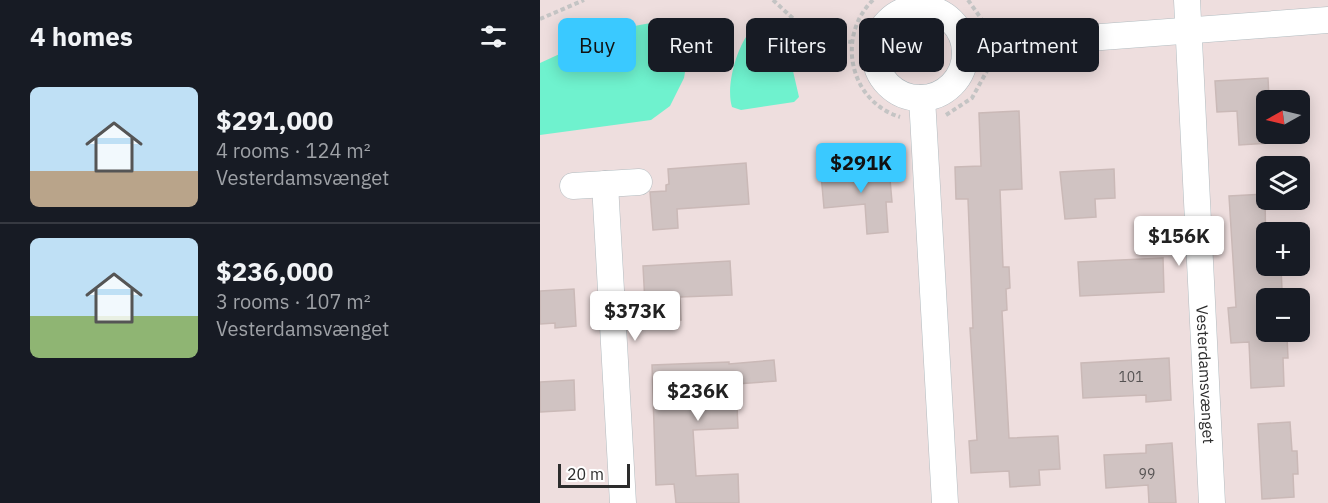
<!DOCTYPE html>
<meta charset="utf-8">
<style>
:root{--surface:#171b24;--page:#242831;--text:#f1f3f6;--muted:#9ea1a6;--line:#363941;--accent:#3ac9ff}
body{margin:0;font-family:"IBM Plex Sans",sans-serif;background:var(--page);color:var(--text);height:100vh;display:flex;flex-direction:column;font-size:22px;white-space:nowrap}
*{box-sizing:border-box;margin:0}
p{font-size:20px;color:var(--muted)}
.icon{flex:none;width:33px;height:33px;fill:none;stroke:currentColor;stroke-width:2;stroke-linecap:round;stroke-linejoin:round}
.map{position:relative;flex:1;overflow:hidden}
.sheet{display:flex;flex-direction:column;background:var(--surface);width:540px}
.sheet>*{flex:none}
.hud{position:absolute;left:18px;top:18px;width:570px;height:54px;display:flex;gap:12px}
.needle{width:39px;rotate:262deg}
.fabs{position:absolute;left:716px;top:90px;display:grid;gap:12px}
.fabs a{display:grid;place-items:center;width:54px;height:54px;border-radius:9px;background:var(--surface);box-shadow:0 3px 15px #0003;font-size:30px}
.scale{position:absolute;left:18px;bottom:15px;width:72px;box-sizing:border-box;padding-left:6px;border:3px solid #2c2c2c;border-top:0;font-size:16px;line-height:21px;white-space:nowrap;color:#2c2c2c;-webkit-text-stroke:4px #fff;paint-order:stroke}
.price{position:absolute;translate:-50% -51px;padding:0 14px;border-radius:6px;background:#fff;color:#222;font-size:20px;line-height:39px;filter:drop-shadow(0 2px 3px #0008)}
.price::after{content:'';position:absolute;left:50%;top:36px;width:18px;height:14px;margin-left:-9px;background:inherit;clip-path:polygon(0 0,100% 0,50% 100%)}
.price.current{background:var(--accent);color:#111}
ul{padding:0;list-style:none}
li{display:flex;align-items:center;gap:18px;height:150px;padding:0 30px}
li+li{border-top:2px solid var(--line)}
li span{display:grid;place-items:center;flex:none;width:168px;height:120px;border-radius:9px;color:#555}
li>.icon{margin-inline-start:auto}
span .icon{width:72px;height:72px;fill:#fffc;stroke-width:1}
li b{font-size:26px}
h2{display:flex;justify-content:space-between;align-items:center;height:72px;padding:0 30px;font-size:26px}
.pill{padding:0 21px;border-radius:9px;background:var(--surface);box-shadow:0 3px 15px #0003;font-size:21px;line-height:54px}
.pill.current{background:var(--accent);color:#111}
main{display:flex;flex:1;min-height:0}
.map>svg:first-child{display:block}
</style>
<main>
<section class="sheet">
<h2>4 homes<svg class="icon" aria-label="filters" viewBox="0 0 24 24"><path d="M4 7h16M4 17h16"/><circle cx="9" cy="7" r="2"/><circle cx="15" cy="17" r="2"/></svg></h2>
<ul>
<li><span style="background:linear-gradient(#bfe0f5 70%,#b9a48a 0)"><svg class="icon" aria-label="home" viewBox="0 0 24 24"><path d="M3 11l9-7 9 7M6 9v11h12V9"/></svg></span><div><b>$291,000</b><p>4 rooms · 124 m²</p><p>Vesterdamsvænget</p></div></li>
<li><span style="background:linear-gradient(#bfe0f5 65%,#8fb573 0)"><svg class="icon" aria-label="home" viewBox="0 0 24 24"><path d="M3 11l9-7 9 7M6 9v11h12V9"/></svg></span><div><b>$236,000</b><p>3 rooms · 107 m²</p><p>Vesterdamsvænget</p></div></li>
</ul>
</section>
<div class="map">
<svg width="788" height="503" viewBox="0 0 788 503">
<rect width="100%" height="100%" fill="#eedede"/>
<g fill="#6ff2ce">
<polygon points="133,19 146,24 151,36 144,78 130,106 111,120 0,135 0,63 72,30"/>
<path d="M215,35l32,25 13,3 -7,8 6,26 -5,5 -53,8 -9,-3c-6,-19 3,-53 14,-70z"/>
</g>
<g fill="#d0c3c2" stroke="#cab9b7" stroke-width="1.5">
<polygon points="728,78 729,100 726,100 726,134 729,134 730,143 699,145 697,111 677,112 675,81"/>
<polygon points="479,111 482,189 460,190 463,267 469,267 470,288 466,289 467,310 462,311 469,438 518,436 520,469 499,470 500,485 470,487 469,471 431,473 429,441 437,440 430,328 433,328 428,199 416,199 415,167 441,166 439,113"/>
<polygon points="206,163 209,204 137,209 138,228 113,230 110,192 126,191 126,185 129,184 128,169"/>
<polygon points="349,168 352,202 346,202 348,232 327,234 325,204 284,208 281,174"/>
<polygon points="574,169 575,198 555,199 556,217 525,219 520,172"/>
<polygon points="725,194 726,266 729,268 741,267 742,290 726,291 726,332 742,332 742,337 747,337 748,358 743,358 744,386 711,388 709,342 691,343 688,308 696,307 689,196"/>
<polygon points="623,258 624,292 540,296 538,262"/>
<polygon points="190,261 192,295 140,297 141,320 106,322 103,266"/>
<polygon points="34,289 36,326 15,328 15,323 0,324 0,291"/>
<polygon points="629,358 631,400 606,402 606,395 543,398 541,363"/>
<polygon points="234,360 236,381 196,384 198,428 153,430 156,476 198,474 199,503 136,503 134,484 116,485 112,365 189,362 189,364"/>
<polygon points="34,380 35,410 0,412 0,382"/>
<polygon points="750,422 752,451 757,451 758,474 753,474 754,497 722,499 718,424"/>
<polygon points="632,443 636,503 609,503 608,485 566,488 564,455 606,453 606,445"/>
</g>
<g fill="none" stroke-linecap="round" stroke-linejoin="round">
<g stroke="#b2bcc0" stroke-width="27">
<g id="minor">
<path id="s1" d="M647,0l25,503"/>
<circle cx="380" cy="53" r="45"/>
<polyline points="425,49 454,45 788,20"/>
<polyline points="382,98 405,503"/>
<polyline points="65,184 83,503"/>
<polyline points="33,186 99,182"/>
</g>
</g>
<g stroke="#c4c4c4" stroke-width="4" stroke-dasharray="4.5 3" stroke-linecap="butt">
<polyline points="233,0 273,37 311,42"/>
<path d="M333,0c-37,36 -24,101 27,117"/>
<polyline points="428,0 445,24"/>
<polyline points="0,19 44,0"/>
<polyline points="406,115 432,98 448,69"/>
</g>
<use href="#minor" stroke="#fff" stroke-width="26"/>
</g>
<g text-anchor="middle" stroke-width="4.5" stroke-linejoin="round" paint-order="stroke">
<g font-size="14" fill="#555252">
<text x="591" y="382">101</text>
<text x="607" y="479">99</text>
</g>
<g font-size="16" fill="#2c2c2c" stroke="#fff">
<text dy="6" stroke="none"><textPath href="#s1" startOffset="375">Vesterdamsvænget</textPath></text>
</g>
</g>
</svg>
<div class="fabs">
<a><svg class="needle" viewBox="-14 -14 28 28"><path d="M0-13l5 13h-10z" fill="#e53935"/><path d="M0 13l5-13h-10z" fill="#9ea1a6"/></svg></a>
<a><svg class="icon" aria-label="layers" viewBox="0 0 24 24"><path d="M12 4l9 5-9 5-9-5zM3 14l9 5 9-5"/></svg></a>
<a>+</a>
<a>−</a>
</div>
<div class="scale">20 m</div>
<b class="price current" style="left:321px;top:194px">$291K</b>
<b class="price" style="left:639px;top:267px">$156K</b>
<b class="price" style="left:95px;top:342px">$373K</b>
<b class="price" style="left:158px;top:422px">$236K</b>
<div class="hud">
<a class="pill current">Buy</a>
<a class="pill">Rent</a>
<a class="pill">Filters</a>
<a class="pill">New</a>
<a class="pill">Apartment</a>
</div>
</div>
</main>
